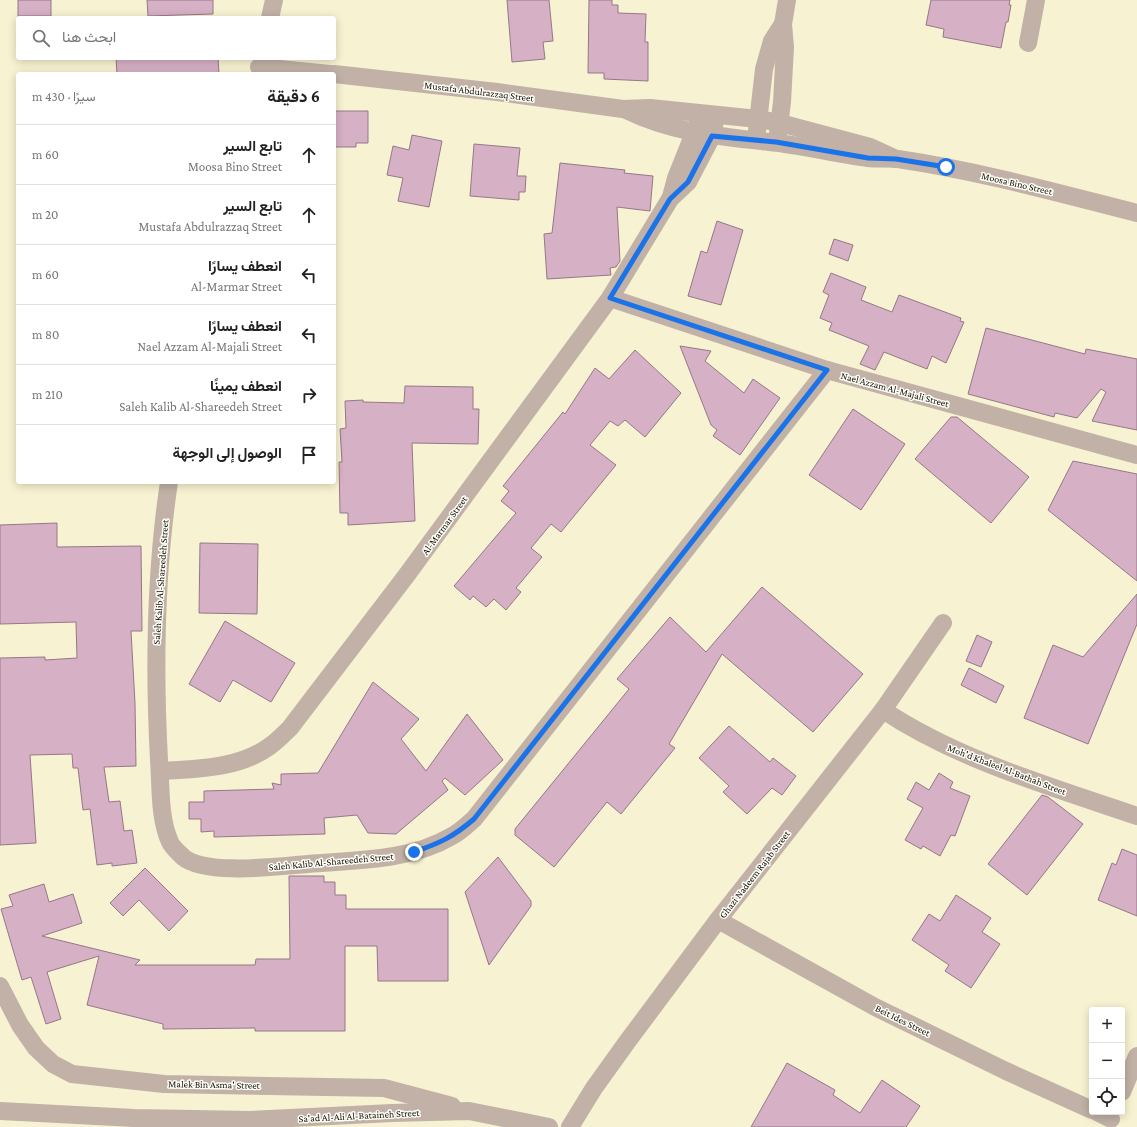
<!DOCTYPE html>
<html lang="ar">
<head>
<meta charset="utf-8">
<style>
	:root { --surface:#fff; --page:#f2f2f2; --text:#222; --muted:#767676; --line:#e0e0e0 }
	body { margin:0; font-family:"Crimson Pro",Vazirmatn,serif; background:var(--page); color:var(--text); direction:rtl }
	.controls { position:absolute; right:12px; bottom:12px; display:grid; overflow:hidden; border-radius:4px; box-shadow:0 2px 10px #0003 }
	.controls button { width:36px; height:36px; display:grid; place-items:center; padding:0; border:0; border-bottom:1px solid var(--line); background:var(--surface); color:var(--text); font:20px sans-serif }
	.stop { position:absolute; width:12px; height:12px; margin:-9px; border:3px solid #1a73e8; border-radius:50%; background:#fff }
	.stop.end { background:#1a73e8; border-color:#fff; box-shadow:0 1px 4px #0008 }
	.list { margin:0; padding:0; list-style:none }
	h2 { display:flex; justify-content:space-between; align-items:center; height:52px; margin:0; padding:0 16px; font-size:17px }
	h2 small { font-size:13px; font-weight:400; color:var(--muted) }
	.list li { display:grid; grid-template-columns:26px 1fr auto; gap:12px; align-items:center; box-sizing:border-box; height:60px; padding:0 16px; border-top:1px solid var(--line) }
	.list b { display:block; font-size:15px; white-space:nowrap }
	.list p { margin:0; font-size:13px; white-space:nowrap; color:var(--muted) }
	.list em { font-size:13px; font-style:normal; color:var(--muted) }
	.icon { flex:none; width:22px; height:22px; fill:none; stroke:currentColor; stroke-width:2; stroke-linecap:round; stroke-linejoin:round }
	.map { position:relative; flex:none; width:1137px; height:1127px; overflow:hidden; direction:ltr }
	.search { position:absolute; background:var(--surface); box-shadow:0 2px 10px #0003; left:16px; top:16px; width:320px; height:44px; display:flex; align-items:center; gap:10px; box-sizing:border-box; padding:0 14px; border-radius:4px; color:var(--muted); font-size:15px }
	.panel { position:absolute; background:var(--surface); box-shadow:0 2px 10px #0003; left:16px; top:72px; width:320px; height:412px; border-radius:4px; direction:rtl }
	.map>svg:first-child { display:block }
	.building { fill:#d6b0c5; stroke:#957888 }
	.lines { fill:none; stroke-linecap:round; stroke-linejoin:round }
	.minor { stroke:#c1b1a7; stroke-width:18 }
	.route { stroke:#1a73e8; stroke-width:5 }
	.labels { text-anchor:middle; stroke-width:3; stroke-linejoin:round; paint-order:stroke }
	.street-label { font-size:10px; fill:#110f05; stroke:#fffef7 }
</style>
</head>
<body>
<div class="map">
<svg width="1137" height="1127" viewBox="0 0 1137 1127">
	<rect width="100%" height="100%" fill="#f7f2d1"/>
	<g class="building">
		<rect x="18" y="0" width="33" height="16"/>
		<path d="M147,0h66v14l-65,2z"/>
		<path d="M507,0h42l4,41 -10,1 2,17 -33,3z"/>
		<path d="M589,0h23v5h6v8l28,1 -1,28h3v39l-44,-2v-6h-16z"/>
		<path d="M931,0h79l-1,5h2l-3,17h-2l-5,26 -58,-11 1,-8 -18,-4z"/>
		<path d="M116,58h102l1,16h-102z"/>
		<path d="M334,111h34v32h-12v4h-22z"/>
		<path d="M412,135l30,6 -13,66 -31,-6 5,-23 -16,-3 6,-29 16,4z"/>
		<path d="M474,144l46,4 -3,28h9l-1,16h-6v8l-49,-4z"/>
		<path d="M560,163l65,7 -1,3 29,3 -3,35 -33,-4 3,54 -4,6 -6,1 1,7 -64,4 -3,-45 8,-1z"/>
		<path d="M717,221l26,9 -22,75 -33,-9 13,-45 6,2z"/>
		<path d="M834,239l19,6 -5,16 -19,-7z"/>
		<path d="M831,273l35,14 -5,13 31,12 7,-17 62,23 -1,3 4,1 -18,41 -14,-7 -5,13 -43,-17 -9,18 -15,-6 9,-18 -40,-16 3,-7 -12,-5 9,-23 -6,-3z"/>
		<path d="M986,328l99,26 1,-5 51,10v71l-45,-9 14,-29 -5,-3 -24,29 -22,-5 -1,4 -86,-23z"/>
		<path d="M680,346l31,5 -6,10 39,32 9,-14 27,19 -40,57 -27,-19 4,-6 -6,-5z"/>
		<path d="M635,350l46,43 -36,44 -20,-17 -7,6 -8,-5 -20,24 26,20 -55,67 -10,-8 -20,24 11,9 -26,31 5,4 -15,18 -12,-11 -8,8 -13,-11 -3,4 -16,-14 62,-73 -15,-12 8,-10 -6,-5 60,-74 2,2 30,-46 14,11z"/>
		<path d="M405,386l68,1v22h6l-1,35 -66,-1 3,78 -67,4v-12h-8l-1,-51h3l-2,-33 6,-1 -1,-27 18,-1v2l41,1z"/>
		<path d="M853,409l52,35 -44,66 -52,-35z"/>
		<path d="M951,417h6l72,60 -38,46 -76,-64z"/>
		<path d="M1073,461l64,13v107l-89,-71z"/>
		<path d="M57,523v24l84,-1 1,85h-11l4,72 1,63 -32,1 5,35 11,-1 4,30 8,-1 5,33 -25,3v-3l-15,2 -7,-56 -7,1 -5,-42h-5l-1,-14 -42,1 6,88 -36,2v-187l45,-1v3l32,-2 -1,-36 -76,2v-99z"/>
		<path d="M200,543l58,1 -1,70 -58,-1z"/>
		<path d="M762,587l101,87 -50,58 -91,-78 -53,90 6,4 -54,66 -14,-12 -53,65 -39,-32v-6l114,-140 -12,-10 53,-62 36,35z"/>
		<path d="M1137,594v30l-49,120 -64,-26 29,-73 30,12z"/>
		<path d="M225,621l70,42 -24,39 -38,-22 -13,22 -31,-18z"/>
		<path d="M977,635l15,7 -11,25 -15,-6z"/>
		<path d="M969,668l35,18 -8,17 -35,-18z"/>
		<path d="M373,682l46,37 -18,20 25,32 41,-57 36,46 -38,35 -20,-17 -3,3 6,9 -52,44 -28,-1 -11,-18 -33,3 1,16 -111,3v-6l-13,1v-13h-12v-17h15v-11l70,-2 -2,-6 9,2v-11l37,-1z"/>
		<path d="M729,726l41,36 3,-4 23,18 -14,19 -10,-7 -25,26 -24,-22 6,-6 -30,-28z"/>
		<path d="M939,773l14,9 -3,6 20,8 -15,40 -4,-1 -11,21 -17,-10 -2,3 -16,-9 18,-32 -16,-9 9,-17 13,8z"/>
		<path d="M1042,795l6,2 35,27 -56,71 -39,-31z"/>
		<path d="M1122,849l15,6v61l-39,-16 14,-37 4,2z"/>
		<path d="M498,857l33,44v5l-42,59 -24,-73z"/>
		<path d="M145,868l43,43 -19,20 -30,-31 -16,16 -13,-13z"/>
		<path d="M289,876h35v6h11v13h11v14h102v72h-70l-1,-35h-32v85h-90v-3l-92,1v-5l-76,-19 12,-49 -52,16 14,47 -15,5 -15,-47 -9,3 -21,-71 12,-3 -4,-11 35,-11 5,18 24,-8 9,29 -40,13 98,24 -5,5h120l1,-6h34z"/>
		<path d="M956,895l35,23 -9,14 18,12 -29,44 -26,-17 4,-6 -37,-25 17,-26 11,7z"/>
		<path d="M787,1063l48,27 -2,5 27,18 22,-33 38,26 -14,21h-155z"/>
	</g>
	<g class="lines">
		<g class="minor">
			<path d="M270,18l4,-18"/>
			<path d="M1028,43l8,-43"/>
			<path d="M259,67l71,7"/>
			<path d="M334,74l163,18 126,17 27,-1 108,11 22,4 90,24 26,12"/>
			<path d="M626,110c47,23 92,26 143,32 33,3 66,12 99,16 10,1 20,0 30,1 81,12 160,34 239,54"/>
			<path d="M757,131l7,-62 8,-28 11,-17"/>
			<path d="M778,134l4,-32 3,-55 -2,-23 4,-24"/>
			<path d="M671,197l5,-19 22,-55"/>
			<path d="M610,298l217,72 310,85"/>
			<path d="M169,482c-14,93 -15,185 -10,278 2,26 0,58 11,82 2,5 9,11 13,15 22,19 97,9 125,7 49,-4 102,-3 144,-28 8,-4 15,-11 22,-17l353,-449"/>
			<path d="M883,710c75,50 169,77 254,106"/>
			<path d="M160,771c36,-2 79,-2 110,-25 7,-5 14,-12 20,-18l116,-152 204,-278 60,-99 18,-17 24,-46 4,-21"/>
			<path d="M718,920l157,87 131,64 86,39"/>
			<path d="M0,986l20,39 16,23 17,16 19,10 92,10 220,4 68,18"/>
			<path d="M1122,1092l15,-36"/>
			<path d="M0,1111l134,7 116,2 142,-7 77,-2 80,16"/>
			<path d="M1097,1112l14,7"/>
			<path d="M570,1127l24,-39 33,-46 91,-122 165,-210 60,-87"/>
		</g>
	</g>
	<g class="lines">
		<path class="route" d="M414,852c26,-9 39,-15 60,-33l353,-449 -217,-72 60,-99 18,-17 24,-46 64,6 92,16 28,1 50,8"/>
	</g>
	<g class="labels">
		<g class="street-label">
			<text transform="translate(479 91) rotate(7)" y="4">Mustafa Abdulrazzaq Street</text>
			<text transform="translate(1017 183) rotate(13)" y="4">Moosa Bino Street</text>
			<text transform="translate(895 389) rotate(15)" y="4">Nael Azzam Al-Majali Street</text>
			<text transform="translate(444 525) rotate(-54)" y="4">Al-Marmar Street</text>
			<text transform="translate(160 582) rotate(-86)" y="4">Saleh Kalib Al-Shareedeh Street</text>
			<text transform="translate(1007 769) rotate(21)" y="4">Moh'd Khaleel Al-Bathah Street</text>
			<text transform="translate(331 861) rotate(-5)" y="4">Saleh Kalib Al-Shareedeh Street</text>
			<text transform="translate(754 874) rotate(-52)" y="4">Ghazi Nadeem Rajab Street</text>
			<text transform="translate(903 1020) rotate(26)" y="4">Beit Ides Street</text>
			<text transform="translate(214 1084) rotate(1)" y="4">Malek Bin Asma' Street</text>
			<text transform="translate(359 1115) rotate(-3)" y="4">Sa'ad Al-Ali Al-Bataineh Street</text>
		</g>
	</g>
</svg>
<div class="controls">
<button>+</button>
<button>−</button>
<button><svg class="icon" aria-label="locate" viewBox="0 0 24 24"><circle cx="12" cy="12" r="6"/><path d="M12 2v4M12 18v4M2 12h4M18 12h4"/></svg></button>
</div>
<div class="stop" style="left:946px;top:167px"></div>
<div class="stop end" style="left:414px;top:852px"></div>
<div class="search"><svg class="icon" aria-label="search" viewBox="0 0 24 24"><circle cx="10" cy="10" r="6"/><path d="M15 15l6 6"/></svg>ابحث هنا</div>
<section class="panel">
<h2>6 دقيقة<small>سيرًا · 430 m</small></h2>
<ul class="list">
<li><svg class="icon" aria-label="ahead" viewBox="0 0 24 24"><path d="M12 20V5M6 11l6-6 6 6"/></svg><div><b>تابع السير</b><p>Moosa Bino Street</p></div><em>60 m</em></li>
<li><svg class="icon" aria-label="ahead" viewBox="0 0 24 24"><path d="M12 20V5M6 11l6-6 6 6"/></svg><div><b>تابع السير</b><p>Mustafa Abdulrazzaq Street</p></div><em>20 m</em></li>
<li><svg class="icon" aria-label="left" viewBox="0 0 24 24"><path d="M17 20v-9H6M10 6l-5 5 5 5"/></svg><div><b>انعطف يسارًا</b><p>Al-Marmar Street</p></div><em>60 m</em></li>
<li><svg class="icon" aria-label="left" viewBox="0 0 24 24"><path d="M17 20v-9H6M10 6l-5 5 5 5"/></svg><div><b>انعطف يسارًا</b><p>Nael Azzam Al-Majali Street</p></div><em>80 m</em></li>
<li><svg class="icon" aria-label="right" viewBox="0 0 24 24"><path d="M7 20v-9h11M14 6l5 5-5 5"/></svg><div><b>انعطف يمينًا</b><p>Saleh Kalib Al-Shareedeh Street</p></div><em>210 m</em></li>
<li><svg class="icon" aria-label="arrive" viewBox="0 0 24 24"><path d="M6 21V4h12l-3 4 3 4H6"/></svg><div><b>الوصول إلى الوجهة</b></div></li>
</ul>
</section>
</div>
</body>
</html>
